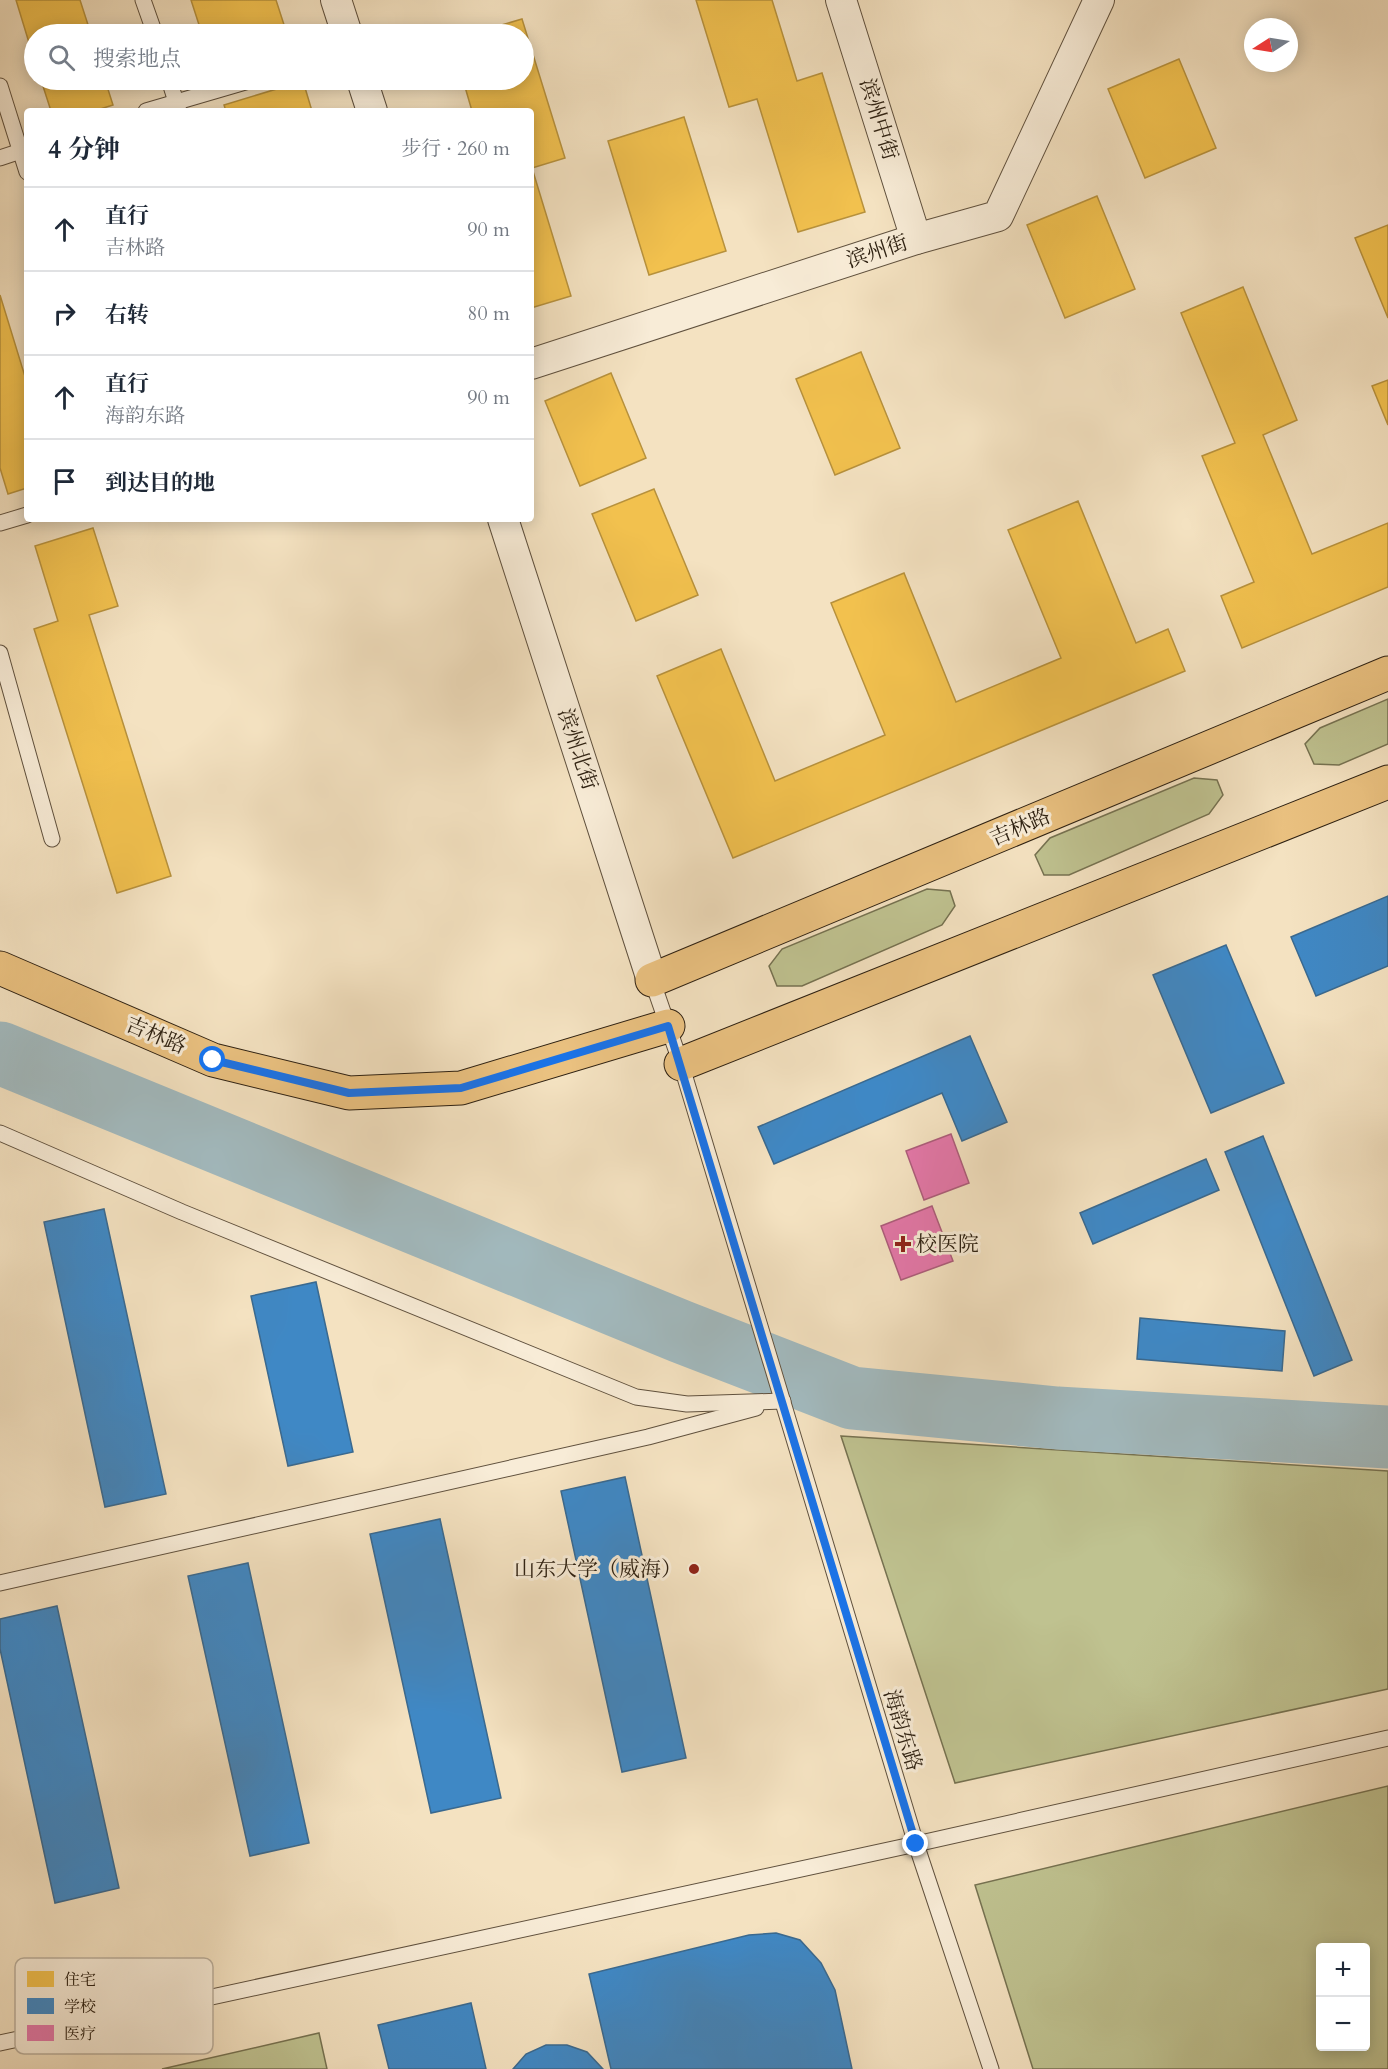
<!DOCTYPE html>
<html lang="zh">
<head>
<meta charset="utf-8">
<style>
	:root { --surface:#fff; --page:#f2f2f3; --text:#1f2937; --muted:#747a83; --line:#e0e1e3 }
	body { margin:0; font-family:Cardo,"Noto Serif SC",serif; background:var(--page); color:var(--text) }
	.controls { position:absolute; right:18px; bottom:18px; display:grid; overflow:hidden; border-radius:6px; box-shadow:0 3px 15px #0003 }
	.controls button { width:54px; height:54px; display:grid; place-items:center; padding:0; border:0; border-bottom:2px solid var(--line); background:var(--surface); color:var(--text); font:30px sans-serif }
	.compass { position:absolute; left:1244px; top:18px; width:54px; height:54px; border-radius:50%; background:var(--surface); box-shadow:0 3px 15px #0003; rotate:258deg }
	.stop { position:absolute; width:18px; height:18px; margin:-14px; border:4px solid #1a73e8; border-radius:50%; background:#fff }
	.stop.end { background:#1a73e8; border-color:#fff; box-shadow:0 2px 6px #0008 }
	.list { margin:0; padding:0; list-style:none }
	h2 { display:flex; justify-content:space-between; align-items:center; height:78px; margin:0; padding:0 24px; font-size:26px }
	h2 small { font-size:20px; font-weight:400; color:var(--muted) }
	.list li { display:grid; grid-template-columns:39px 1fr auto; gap:18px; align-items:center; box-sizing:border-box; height:84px; padding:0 24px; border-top:2px solid var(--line) }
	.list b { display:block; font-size:22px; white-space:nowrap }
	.list p { margin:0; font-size:20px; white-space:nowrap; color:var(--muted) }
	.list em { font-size:20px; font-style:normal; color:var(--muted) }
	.icon { flex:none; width:33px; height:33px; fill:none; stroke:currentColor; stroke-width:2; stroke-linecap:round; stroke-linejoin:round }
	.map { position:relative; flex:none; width:1388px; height:2069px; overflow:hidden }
	.search { position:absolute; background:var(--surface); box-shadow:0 3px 15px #0003; left:24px; top:24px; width:510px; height:66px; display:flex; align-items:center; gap:15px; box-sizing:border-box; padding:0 21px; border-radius:33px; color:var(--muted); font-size:22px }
	.panel { position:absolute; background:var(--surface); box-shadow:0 3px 15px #0003; left:24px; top:108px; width:510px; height:414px; border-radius:6px }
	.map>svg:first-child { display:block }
	.green { fill:#bfc290; stroke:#767251; stroke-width:1.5; fill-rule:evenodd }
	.homes { fill:#f2c14e; stroke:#b7913c; stroke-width:1.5 }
	.schools { fill:#3f88c5; stroke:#3a698f; stroke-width:1.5 }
	.health { fill:#e377a8; stroke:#ad5d7b; stroke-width:1.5 }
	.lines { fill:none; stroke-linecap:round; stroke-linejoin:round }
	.river { stroke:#a2babf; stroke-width:63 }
	.lane-casing { stroke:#60513e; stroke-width:17 }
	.street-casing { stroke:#60513e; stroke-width:32 }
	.primary-casing { stroke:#2e2112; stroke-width:35 }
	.lane { stroke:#f8ecd7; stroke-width:15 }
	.street { stroke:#f8ecd7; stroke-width:30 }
	.primary { stroke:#eac180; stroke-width:33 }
	.route { stroke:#1a73e8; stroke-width:8 }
	.poi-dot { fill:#8f2418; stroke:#f8ecd7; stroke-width:2 }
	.labels { text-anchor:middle; stroke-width:6; stroke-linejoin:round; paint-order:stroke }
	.street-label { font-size:21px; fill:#2e2112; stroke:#f8ecd7 }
	.poi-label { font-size:21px; fill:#2e2112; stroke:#f8ecd7; text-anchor:start }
	.key { fill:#f8ecd7; stroke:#bbaf9c; stroke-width:1.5 }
	.key-label { font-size:16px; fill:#2e2112 }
</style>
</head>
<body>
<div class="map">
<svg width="1388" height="2069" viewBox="0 0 1388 2069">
	<rect width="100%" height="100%" fill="#f4e2c1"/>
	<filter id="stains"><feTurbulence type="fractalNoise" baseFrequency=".00333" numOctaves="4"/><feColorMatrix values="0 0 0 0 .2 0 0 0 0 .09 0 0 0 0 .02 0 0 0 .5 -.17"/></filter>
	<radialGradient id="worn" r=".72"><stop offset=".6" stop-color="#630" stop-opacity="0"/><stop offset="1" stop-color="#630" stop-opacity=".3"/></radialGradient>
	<g class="green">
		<path d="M1388,699v45l-49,21 -25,-1 -9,-20 15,-16z"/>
		<path d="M1194,778l23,2 6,15 -14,19 -140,61h-25l-9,-20 15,-17z"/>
		<path d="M927,889l23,2 5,15 -13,19 -140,61h-25l-8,-20 13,-17z"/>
		<path d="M841,1436l547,35v218l-433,94z"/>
		<path d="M1388,1786v283h-355l-58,-184zM1320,1948h46v98h-46z"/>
		<path d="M319,2033l8,36h-165z"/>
	</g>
	<g class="homes">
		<path d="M16,0h64l11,34h-57v25z"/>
		<path d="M191,0h85l11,34h-85z"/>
		<path d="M696,0h76l25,81 25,-8 43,139 -67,20 -41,-133 -28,8z"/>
		<path d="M522,19l43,139 -33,10 39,128 -40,12v-197h-59l-9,-31h61v-46h-53z"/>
		<path d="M1179,59l37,89 -71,30 -37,-89z"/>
		<path d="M41,80h64l8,25 -19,6h-43z"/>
		<path d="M303,81l9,30h-86l-2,-6z"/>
		<path d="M684,117l42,134 -77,24 -41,-134z"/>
		<path d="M1097,196l38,93 -70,29 -38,-93z"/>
		<path d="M1388,225v93l-33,-80z"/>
		<path d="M1243,287l54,133 -34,15 49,119 76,-31v64l-146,61 -21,-52 33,-14 -52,-126 33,-13 -54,-130z"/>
		<path d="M0,295l27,88v105l-19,6 -8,-26z"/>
		<path d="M861,352l39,96 -65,27 -39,-96z"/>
		<path d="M611,373l35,85 -66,28 -35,-85z"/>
		<path d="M1388,380v45l-16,-39z"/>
		<path d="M654,489l44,106 -62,26 -44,-107z"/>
		<path d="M1078,501l58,142 32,-14 17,42 -452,187 -76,-182 64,-27 54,132 110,-46 -54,-132 73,-30 52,129 105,-44 -53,-128z"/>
		<path d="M93,528l25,78 -29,9 82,261 -54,17 -83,-264 24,-8 -23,-75z"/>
	</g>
	<g class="schools">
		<path d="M1388,896v70l-72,30 -25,-59z"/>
		<path d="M1226,945l58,138 -73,30 -58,-138z"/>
		<path d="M970,1036l37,86 -45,19 -20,-48 -168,71 -16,-37z"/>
		<path d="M1263,1136l89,224 -38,16 -89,-224z"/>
		<path d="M1206,1159l13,31 -126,54 -13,-31z"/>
		<path d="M104,1209l62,285 -61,13 -61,-285z"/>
		<path d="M316,1282l37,170 -65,14 -37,-170z"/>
		<path d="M1140,1318l145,13 -3,40 -145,-12z"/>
		<path d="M625,1477l61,281 -64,14 -61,-281z"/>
		<path d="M440,1519l61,279 -70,15 -61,-279z"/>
		<path d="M248,1563l61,280 -59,13 -62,-280z"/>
		<path d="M57,1606l62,282 -64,15 -55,-254v-30z"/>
		<path d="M776,1933l24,7 21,23 14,27 17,79h-241l-22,-95 160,-39z"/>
		<path d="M471,2003l15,66h-97l-11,-44z"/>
		<path d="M546,2045h21l20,7 16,17h-90l13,-15z"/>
	</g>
	<g class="health">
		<path d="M951,1134l18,49 -45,17 -18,-49z"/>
		<path d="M932,1206l21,55 -52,19 -20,-54z"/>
	</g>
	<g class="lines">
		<path class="river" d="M0,1053l682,279 170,66 205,20 331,19"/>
		<g class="lane-casing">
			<g id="lane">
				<path d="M143,0l12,34"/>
				<path d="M169,80l10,31"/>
				<path d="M0,86l27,86"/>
				<path d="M146,111l106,-31"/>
				<path d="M0,158l27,-9"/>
				<path d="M0,523l27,-8"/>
				<path d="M0,653l52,186"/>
				<path d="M652,980l29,84 235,780 75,225"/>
				<path d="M0,1133l182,79 454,185 51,7 96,-3"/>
				<path d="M0,1583l648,-146 108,-29"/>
				<path d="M0,2043l916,-199 472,-106"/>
			</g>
		</g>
		<g class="street-casing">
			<g id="street">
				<path d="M336,0l11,34"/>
				<path d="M841,0l75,239"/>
				<path d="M362,80l10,31"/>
				<path d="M531,364l385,-125 82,-23 101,-216"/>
				<path d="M503,519l149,461"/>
			</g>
		</g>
		<g class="primary-casing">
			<g id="primary">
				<path d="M0,968l213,92 136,33 112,-5 207,-62"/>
				<path d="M652,980l736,-307"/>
				<path d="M681,1064l707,-282"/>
			</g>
		</g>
		<use href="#lane" class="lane"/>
		<use href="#street" class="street"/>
		<use href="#primary" class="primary"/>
	</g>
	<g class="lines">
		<path class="route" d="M213,1060l136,33 112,-5 207,-62 248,818"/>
	</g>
	<g class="poi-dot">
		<path d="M900 1235h6v6h6v6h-6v6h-6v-6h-6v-6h6z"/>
		<circle cx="694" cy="1569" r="6"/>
	</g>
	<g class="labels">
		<g class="street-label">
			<text transform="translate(879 119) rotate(73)" y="7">滨州中街</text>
			<text transform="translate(877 251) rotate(-18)" y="7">滨州街</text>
			<text transform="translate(578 749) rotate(72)" y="7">滨州北街</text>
			<text transform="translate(1020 827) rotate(-23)" y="7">吉林路</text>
			<text transform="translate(156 1035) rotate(23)" y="7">吉林路</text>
			<text transform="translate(903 1730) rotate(73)" y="7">海韵东路</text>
		</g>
		<g class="poi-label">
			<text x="916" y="1251">校医院</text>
			<text x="682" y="1576" text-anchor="end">山东大学（威海）</text>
		</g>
	</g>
	<rect x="15" y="1958" width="198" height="96" rx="9" class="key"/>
	<rect x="27" y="1971" width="27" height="16" fill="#f2c14e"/>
	<rect x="27" y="1998" width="27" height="16" fill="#3f88c5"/>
	<rect x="27" y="2025" width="27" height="16" fill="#e377a8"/>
	<g class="key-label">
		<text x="64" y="1985">住宅</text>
		<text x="64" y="2012">学校</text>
		<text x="64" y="2039">医疗</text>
	</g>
	<rect width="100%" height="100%" filter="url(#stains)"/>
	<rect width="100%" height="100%" fill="url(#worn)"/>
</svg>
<div class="controls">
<button>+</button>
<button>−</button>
</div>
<svg class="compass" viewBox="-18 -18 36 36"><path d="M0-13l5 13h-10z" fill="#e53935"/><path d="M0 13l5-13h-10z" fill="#747a83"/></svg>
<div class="stop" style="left:213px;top:1060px"></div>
<div class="stop end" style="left:916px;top:1844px"></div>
<div class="search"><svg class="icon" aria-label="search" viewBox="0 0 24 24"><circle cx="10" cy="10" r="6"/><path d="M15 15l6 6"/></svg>搜索地点</div>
<section class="panel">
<h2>4 分钟<small>步行 · 260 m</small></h2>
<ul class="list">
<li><svg class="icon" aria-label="ahead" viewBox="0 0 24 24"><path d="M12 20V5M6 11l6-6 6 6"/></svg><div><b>直行</b><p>吉林路</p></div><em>90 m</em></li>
<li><svg class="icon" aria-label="right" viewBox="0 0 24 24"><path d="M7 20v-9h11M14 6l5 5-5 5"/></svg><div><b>右转</b></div><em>80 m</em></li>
<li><svg class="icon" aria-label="ahead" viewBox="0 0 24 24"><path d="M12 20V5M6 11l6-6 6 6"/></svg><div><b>直行</b><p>海韵东路</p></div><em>90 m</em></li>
<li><svg class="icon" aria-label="arrive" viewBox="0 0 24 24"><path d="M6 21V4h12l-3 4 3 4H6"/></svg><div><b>到达目的地</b></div></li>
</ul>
</section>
</div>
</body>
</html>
